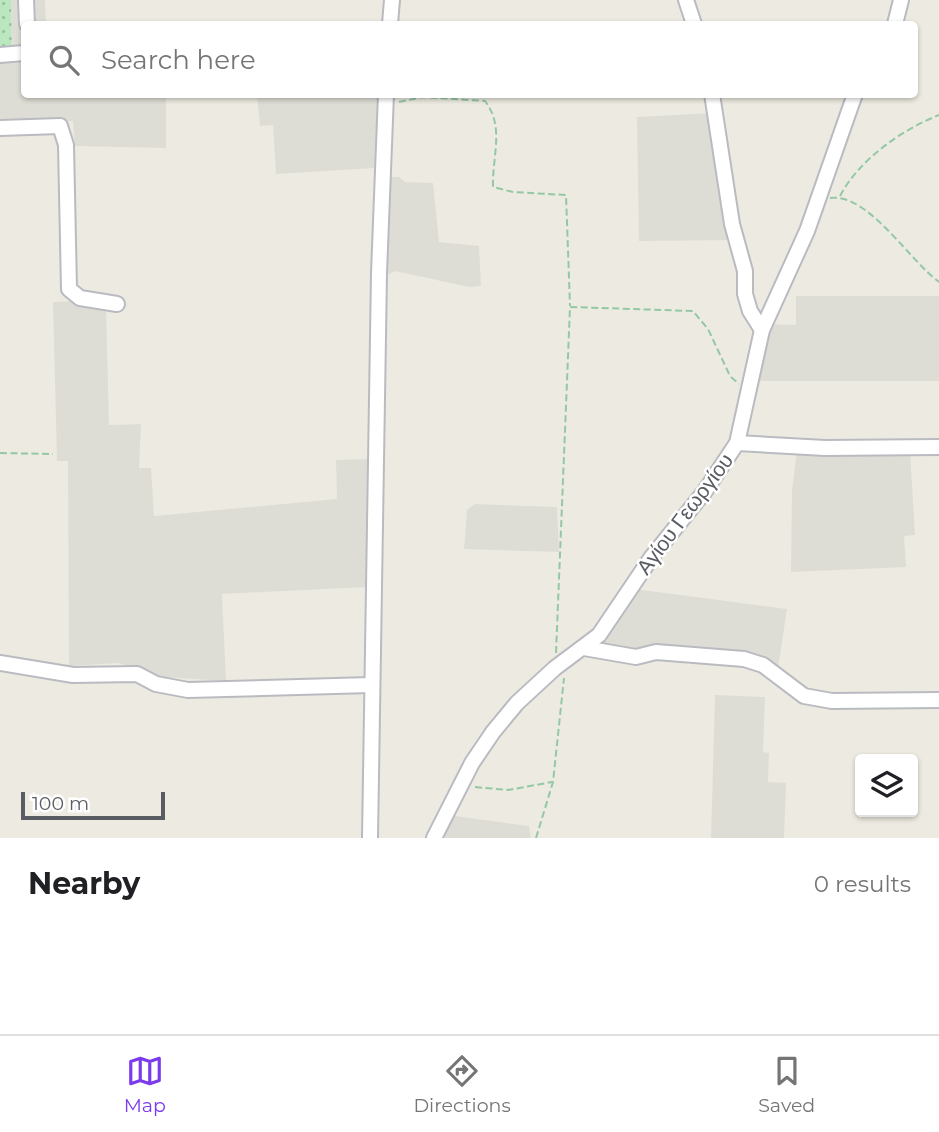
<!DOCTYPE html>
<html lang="en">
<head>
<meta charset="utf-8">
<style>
	:root { --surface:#fff; --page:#f6f6f6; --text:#202124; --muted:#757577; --line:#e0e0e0; --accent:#7c3aed }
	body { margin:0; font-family:Montserrat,sans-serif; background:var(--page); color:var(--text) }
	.controls { position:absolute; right:21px; bottom:21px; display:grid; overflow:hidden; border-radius:7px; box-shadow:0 2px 5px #0004 }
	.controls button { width:63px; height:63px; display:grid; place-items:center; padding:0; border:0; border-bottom:2px solid var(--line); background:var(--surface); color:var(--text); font:35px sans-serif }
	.scale { position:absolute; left:21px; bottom:18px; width:144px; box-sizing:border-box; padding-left:7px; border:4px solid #595d63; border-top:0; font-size:19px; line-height:24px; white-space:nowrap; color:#595d63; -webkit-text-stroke:5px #fff; paint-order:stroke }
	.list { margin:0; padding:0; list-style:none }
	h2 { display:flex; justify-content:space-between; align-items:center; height:91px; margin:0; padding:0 28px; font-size:30px }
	h2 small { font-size:23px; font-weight:400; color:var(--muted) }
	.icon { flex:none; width:38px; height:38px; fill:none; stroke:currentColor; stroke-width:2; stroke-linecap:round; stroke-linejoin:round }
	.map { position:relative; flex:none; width:939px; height:838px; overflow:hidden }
	.search { position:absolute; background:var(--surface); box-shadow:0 2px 5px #0004; left:21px; right:21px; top:21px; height:77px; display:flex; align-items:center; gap:18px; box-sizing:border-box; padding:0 24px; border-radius:7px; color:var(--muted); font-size:26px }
	.sheet { height:196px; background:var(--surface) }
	nav { display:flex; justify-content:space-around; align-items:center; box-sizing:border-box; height:98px; border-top:2px solid var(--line); background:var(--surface); font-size:19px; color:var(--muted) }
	nav a { display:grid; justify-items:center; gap:4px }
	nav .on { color:var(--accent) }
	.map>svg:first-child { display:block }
	.industrial { fill:#deddd5 }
	.grass { fill:url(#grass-dots) }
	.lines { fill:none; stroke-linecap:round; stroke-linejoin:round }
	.minor-casing { stroke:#b9bbc1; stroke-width:18 }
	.path { stroke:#94c8a5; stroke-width:2; stroke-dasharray:7 3.5; stroke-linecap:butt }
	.minor { stroke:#fff; stroke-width:14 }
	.labels { text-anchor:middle; stroke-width:5; stroke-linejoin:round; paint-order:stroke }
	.street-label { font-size:21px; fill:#595d63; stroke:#fff }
</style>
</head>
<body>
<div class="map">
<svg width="939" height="838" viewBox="0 0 939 838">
	<defs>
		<pattern id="grass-dots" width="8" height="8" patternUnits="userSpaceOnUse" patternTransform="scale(1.75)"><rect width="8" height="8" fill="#bbe7be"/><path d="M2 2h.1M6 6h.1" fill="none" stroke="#9bbe9e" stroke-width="1.8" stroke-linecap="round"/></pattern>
	</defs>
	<rect width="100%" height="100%" fill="#edebe1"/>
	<g class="industrial">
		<path d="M11,0h34l1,24h-22v70l142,1v53l-91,-2 -2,-25 -73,3v-65l13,-2z"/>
		<path d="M257,95h121l-2,73 -100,6 -3,-49 -13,1z"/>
		<path d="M713,113l21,127 -95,1 -2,-124z"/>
		<path d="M386,177h13l6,5 28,1 6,59 40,4 2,40 -12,1 -74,-16 -12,6z"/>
		<path d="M796,296h143v85h-186l15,-57 28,1z"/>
		<path d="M78,301l28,6 3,118 32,-1 -2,44h12l3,48 183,-17 -1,-39 35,-1 -4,128 -145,7 4,87 -63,-4 -45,-14 -49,3 -1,-205h-11l-4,-159z"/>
		<path d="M797,450l113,1 5,84 -11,1 2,31 -115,5 1,-81z"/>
		<path d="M475,504l82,3 2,45 -95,-3 3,-39z"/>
		<path d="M635,589l152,20 -9,59 -25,-14 -90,-9 -29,6 -38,-5z"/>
		<path d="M715,695l50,2 -2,55 6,1 -1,29 18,1 -2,55h-73z"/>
		<path d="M448,815l81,11 2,12h-94z"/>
	</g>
	<path class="grass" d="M0,0h11l1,49 -12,1z"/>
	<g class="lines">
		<g class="minor-casing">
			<g id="minor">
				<path d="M26,0l1,24"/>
				<path d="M686,0l8,24"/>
				<path d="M390,24l2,-24"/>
				<path d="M895,24l6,-24"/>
				<path d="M0,55l24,-2"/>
				<path d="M712,94l20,130 13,47v23l5,17 12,19"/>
				<path d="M0,128l60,-2 6,19 3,144 11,9 37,6"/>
				<path d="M737,443l88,5 114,-1"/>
				<path d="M584,648l52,9 20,-5 88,7 19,6 41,31 28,5 107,-1"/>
				<path d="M0,663l73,12 64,-1 19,10 32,6 183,-5"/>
				<path d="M370,838l9,-565 7,-179"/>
				<path d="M434,838l38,-75 21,-31 24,-29 38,-35 44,-33 52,-77 54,-67 32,-48 25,-113 45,-99 48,-137"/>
			</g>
		</g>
		<g class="path">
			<path d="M399,102l24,-5 62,4c20,26 7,55 8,86l20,5 53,3 4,111"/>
			<path d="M840,196c19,-36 61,-66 99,-81"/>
			<path d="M830,198c37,-6 80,63 109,84"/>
			<path d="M0,453l53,1"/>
			<path d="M556,653l14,-346 123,4 15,18 22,47 9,8"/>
			<path d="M475,787l33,3 44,-8"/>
			<path d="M536,838l17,-56 11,-104"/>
		</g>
		<use href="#minor" class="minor"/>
	</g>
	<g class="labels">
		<g class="street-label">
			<text transform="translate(685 514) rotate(-53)" y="7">Αγίου Γεωργίου</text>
		</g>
	</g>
</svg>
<div class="controls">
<button><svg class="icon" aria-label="layers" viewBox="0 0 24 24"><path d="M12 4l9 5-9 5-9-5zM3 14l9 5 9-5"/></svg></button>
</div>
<div class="scale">100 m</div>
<div class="search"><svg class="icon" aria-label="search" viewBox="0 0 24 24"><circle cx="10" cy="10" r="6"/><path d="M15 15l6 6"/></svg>Search here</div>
</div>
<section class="sheet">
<h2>Nearby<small>0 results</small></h2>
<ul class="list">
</ul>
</section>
<nav>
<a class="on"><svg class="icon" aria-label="map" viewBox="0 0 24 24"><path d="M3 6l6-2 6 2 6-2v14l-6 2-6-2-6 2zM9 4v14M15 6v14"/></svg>Map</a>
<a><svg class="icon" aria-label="directions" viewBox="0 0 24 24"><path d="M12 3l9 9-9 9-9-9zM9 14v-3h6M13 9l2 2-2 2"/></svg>Directions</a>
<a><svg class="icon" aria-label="saved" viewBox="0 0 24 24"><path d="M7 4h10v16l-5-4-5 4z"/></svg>Saved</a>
</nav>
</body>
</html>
